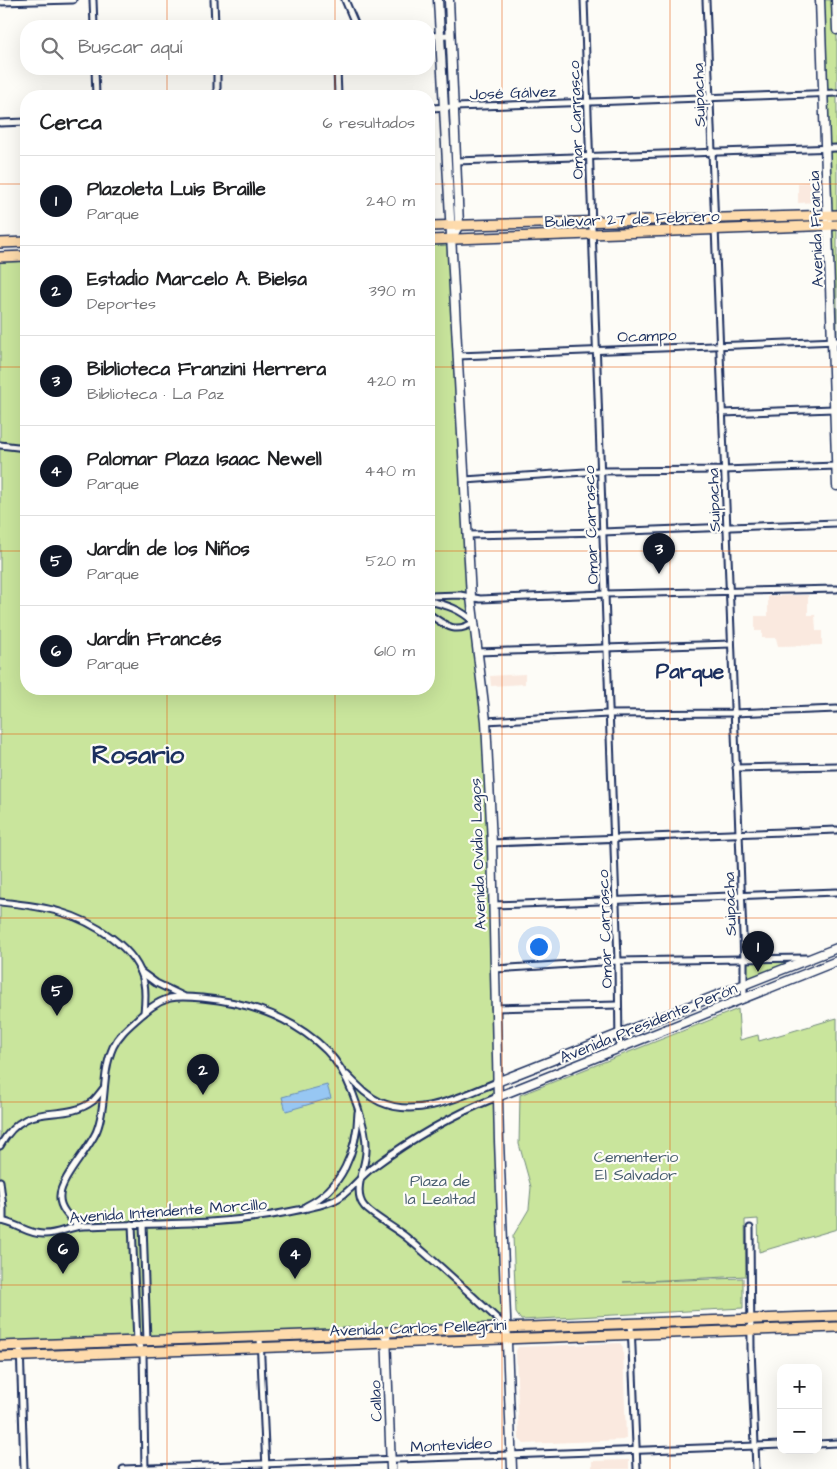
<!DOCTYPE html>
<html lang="es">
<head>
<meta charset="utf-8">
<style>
	:root { --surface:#fff; --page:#f6f6f6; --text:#202124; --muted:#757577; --line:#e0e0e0; --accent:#111827 }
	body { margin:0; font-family:"Architects Daughter",sans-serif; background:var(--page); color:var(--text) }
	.controls { position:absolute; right:15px; bottom:15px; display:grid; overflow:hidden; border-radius:10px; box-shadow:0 5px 20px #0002 }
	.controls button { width:45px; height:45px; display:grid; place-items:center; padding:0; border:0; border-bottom:1px solid var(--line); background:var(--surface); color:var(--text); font:25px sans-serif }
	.you { position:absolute; left:538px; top:946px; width:18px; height:18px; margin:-12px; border:4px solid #fff; border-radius:50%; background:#1a73e8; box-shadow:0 0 0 8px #1a73e833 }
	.badge { display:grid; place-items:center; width:32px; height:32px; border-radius:50%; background:var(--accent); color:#fff; font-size:16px; font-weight:700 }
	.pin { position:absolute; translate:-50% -41px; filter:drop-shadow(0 1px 2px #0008) }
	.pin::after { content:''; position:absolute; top:26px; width:18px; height:15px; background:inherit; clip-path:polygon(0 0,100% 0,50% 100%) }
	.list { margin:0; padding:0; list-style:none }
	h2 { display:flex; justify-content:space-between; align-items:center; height:65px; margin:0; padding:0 20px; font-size:21px }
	h2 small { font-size:16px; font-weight:400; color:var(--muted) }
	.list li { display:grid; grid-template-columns:32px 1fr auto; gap:15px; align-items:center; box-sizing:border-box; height:90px; padding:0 20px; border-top:1px solid var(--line) }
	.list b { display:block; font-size:19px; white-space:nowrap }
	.list p { margin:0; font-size:16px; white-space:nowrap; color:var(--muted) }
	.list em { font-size:16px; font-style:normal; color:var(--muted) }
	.icon { flex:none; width:28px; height:28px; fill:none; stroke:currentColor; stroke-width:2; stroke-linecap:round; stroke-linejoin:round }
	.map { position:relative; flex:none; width:837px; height:1469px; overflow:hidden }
	.search { position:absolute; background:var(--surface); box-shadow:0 5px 20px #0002; left:20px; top:20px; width:415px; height:55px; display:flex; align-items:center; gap:12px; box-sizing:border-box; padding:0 18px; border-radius:20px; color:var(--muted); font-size:19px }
	.panel { position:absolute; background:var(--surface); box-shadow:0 5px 20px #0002; left:20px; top:90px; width:415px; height:605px; border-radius:20px }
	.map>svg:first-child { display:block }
	.built { fill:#fae9df }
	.green { fill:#c9e59c; stroke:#728a7d }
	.water { fill:#97c7f3; stroke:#658ab7 }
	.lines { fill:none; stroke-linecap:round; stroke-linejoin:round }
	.minor-casing { stroke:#1b2f5e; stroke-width:9 }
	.secondary-casing { stroke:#1b2f5e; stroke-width:11 }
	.primary-casing { stroke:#1b2f5e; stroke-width:12 }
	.minor { stroke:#fdfcf7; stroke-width:5 }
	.secondary { stroke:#fdfcf7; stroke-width:8 }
	.primary { stroke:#fedbac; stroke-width:9 }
	.grid { fill:none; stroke:#e8590c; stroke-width:1; stroke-opacity:0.55 }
	.labels { text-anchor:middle; stroke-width:4.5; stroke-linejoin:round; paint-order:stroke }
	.street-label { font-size:16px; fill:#1b2f5e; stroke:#fdfcf7 }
	.park-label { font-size:16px; fill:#465c6e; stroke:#fdfcf7 }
	.district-label { font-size:21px; font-weight:bold; fill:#1b2f5e; stroke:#fdfcf7 }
	.town-label { font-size:26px; font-weight:bold; fill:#1b2f5e; stroke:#fdfcf7 }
</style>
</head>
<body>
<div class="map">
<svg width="837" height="1469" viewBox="0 0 837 1469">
	<rect width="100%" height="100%" fill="#fdfcf7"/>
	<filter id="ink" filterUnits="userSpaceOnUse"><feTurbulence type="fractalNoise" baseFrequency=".02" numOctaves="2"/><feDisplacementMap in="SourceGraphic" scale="10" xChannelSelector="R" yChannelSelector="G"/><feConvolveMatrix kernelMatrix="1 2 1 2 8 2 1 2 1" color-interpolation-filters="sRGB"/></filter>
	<g filter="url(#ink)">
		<g class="built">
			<path d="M817,182l1,20 -20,1v-20z"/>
			<path d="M808,595v20h7l1,16h6v14l-44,1 -2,-8h-14v-7h-7v-15h13v-20z"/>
			<path d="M525,674v10l-34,2 -1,-10z"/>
			<path d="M620,1343l3,4 3,91 -3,2 -99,4 -5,-5 -3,-88 2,-4z"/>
			<path d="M629,1460v9h-37v-8z"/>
		</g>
		<g class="green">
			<path d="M820,0h16l1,30v456z"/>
			<path d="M451,239l20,358 15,124 22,607 329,-12v11l-837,30v-1100l26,-1v433h403v-449z"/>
			<path d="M788,960l1,3 -43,16v-15l3,-2z"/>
			<path d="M738,1009l2,31 18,-5 1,6 78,-23v211l-78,23 -1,-33 -13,1 1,56 -123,6 120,-4v30l-222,12 -5,-7 -3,-77 16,-27 2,-22 -12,-43 1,-49z"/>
		</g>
		<path class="water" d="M327,1085l4,13 -45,13 -4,-14z"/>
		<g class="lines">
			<g class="minor-casing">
				<g id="minor">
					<path d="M93,0l1,26"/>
					<path d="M214,0l1,26"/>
					<path d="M345,0l11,26"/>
					<path d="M584,0l34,961 1,87"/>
					<path d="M706,0l38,960v38"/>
					<path d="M0,2l73,-2"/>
					<path d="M429,36l21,-1"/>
					<path d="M95,69l1,27"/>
					<path d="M217,69v27"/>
					<path d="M337,69l1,27"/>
					<path d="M429,108l408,-15"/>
					<path d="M0,123l26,-1"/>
					<path d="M456,161l381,-13"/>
					<path d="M458,356l379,-15"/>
					<path d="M722,413l112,-4"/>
					<path d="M0,445l26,3"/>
					<path d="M465,480l135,-9 124,-1 113,-4"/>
					<path d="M468,535l134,-3 235,-9"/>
					<path d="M429,596l31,-1 20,4 125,-5 232,-5"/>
					<path d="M429,601c18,4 31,8 45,21 -19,13 -29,3 -45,-8"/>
					<path d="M477,652l254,-8"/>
					<path d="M486,721l122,-7 126,-1 103,-4"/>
					<path d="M736,768l101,-2"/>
					<path d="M492,843l345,-13"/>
					<path d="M0,902c20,2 41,4 60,10 32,9 78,36 84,71 2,10 1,20 0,30"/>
					<path d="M493,905l344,-13"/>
					<path d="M495,969l123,-8 188,-3"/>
					<path d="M141,972l15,11 27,13"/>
					<path d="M495,1008l123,-3"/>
					<path d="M347,1075c10,10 20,21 33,27 38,17 82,-6 117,-20"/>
					<path d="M0,1146c27,-49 61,-21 93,-45 3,-3 7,-8 10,-12"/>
					<path d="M0,1181l3,26v14"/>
					<path d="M306,1206c36,-17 51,-55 52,-94"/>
					<path d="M0,1221c15,1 27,13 43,13 14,1 27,-8 41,-8 67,-3 137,0 204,-14 15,-3 33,-6 47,-12 15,-7 24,-23 37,-32 39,-29 80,-53 125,-71"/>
					<path d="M132,1224l5,118 6,11 2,116"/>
					<path d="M143,1224l4,117"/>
					<path d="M78,1226c-8,-8 -19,-18 -18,-30 0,-17 31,-49 37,-66 10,-25 4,-56 16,-83 5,-11 14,-19 23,-27 10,-9 20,-18 34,-22 10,-2 21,-1 32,0 33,3 62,10 91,27 37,22 52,43 65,83 4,14 9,28 8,43 0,16 -14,40 -2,55 7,9 31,22 42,31 35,29 68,60 101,91"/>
					<path d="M750,1228l1,120 5,121"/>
					<path d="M631,1324l6,145"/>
					<path d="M260,1337l6,132"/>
					<path d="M20,1345l4,124"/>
					<path d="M818,1444l19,-1"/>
					<path d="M123,1469l658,-24"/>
				</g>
			</g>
			<g class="secondary-casing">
				<g id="secondary">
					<path d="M438,0l33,597 15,124 6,122 7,298 13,328"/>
					<path d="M449,0l10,225 -8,14"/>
					<path d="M820,0l17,486"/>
					<path d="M836,0l1,30"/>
					<path d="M497,1082l340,-134"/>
					<path d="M497,1097l340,-136"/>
					<path d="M386,1333l5,136"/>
				</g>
			</g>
			<g class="primary-casing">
				<g id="primary">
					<path d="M429,226l408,-11"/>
					<path d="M429,240l408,-15"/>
					<path d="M0,243l26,-1"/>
					<path d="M0,257l26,-1"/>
					<path d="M0,1346l837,-30"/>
					<path d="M0,1357l837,-30"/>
				</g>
			</g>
			<use href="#minor" class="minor"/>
			<use href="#secondary" class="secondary"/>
			<use href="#primary" class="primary"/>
		</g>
	</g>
	<path class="grid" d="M167,0v26M335,0v26M502,0v1469M670,0v1469M167,69v27M335,69v27M0,184h26M429,184h408M0,367h26M429,367h408M0,551h26M429,551h408M167,689v780M335,689v780M0,734h837M0,918h837M0,1102h837M0,1285h837"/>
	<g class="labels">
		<g class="street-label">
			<text transform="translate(513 92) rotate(-2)" y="6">José Gálvez</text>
			<text transform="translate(698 95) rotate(-92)" y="6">Suipacha</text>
			<text transform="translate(575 120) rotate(-92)" y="6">Omar Carrasco</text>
			<text transform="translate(632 218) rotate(-2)" y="6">Bulevar 27 de Febrero</text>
			<text transform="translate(815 229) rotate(-92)" y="6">Avenida Francia</text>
			<text transform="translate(647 335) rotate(-2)" y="6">Ocampo</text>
			<text transform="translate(713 500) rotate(-92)" y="6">Suipacha</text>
			<text transform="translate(590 525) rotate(-92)" y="6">Omar Carrasco</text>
			<text transform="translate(477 854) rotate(-92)" y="6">Avenida Ovidio Lagos</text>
			<text transform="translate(729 904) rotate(-92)" y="6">Suipacha</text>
			<text transform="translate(604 929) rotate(-92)" y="6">Omar Carrasco</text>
			<text transform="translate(648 1022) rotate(-22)" y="6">Avenida Presidente Perón</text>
			<text transform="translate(168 1210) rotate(-4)" y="6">Avenida Intendente Morcillo</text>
			<text transform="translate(418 1327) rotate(-2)" y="6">Avenida Carlos Pellegrini</text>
			<text transform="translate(375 1401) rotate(-92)" y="6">Callao</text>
			<text transform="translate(451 1444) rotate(-3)" y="6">Montevideo</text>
		</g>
		<g class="park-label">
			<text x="636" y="1162">Cementerio<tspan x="636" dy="18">El Salvador</tspan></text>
			<text x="440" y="1186">Plaza de<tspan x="440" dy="18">la Lealtad</tspan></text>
		</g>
		<g class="district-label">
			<text x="690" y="678">Parque</text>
		</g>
		<g class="town-label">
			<text x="138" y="763">Rosario</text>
		</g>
	</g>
</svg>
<div class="controls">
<button>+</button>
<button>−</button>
</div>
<div class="you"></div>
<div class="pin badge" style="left:758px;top:972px">1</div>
<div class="pin badge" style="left:203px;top:1095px">2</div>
<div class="pin badge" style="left:659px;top:574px">3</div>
<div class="pin badge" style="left:295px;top:1279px">4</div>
<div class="pin badge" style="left:57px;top:1016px">5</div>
<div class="pin badge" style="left:63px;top:1274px">6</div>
<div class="search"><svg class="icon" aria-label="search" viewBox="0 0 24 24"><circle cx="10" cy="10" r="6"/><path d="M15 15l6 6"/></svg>Buscar aquí</div>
<section class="panel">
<h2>Cerca<small>6 resultados</small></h2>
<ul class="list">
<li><span class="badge">1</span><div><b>Plazoleta Luis Braille</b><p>Parque</p></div><em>240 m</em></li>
<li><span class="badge">2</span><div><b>Estadio Marcelo A. Bielsa</b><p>Deportes</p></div><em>390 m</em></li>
<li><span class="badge">3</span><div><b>Biblioteca Franzini Herrera</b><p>Biblioteca · La Paz</p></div><em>420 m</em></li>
<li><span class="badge">4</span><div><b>Palomar Plaza Isaac Newell</b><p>Parque</p></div><em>440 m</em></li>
<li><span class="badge">5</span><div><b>Jardín de los Niños</b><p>Parque</p></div><em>520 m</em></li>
<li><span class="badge">6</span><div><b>Jardín Francés</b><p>Parque</p></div><em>610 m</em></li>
</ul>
</section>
</div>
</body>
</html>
